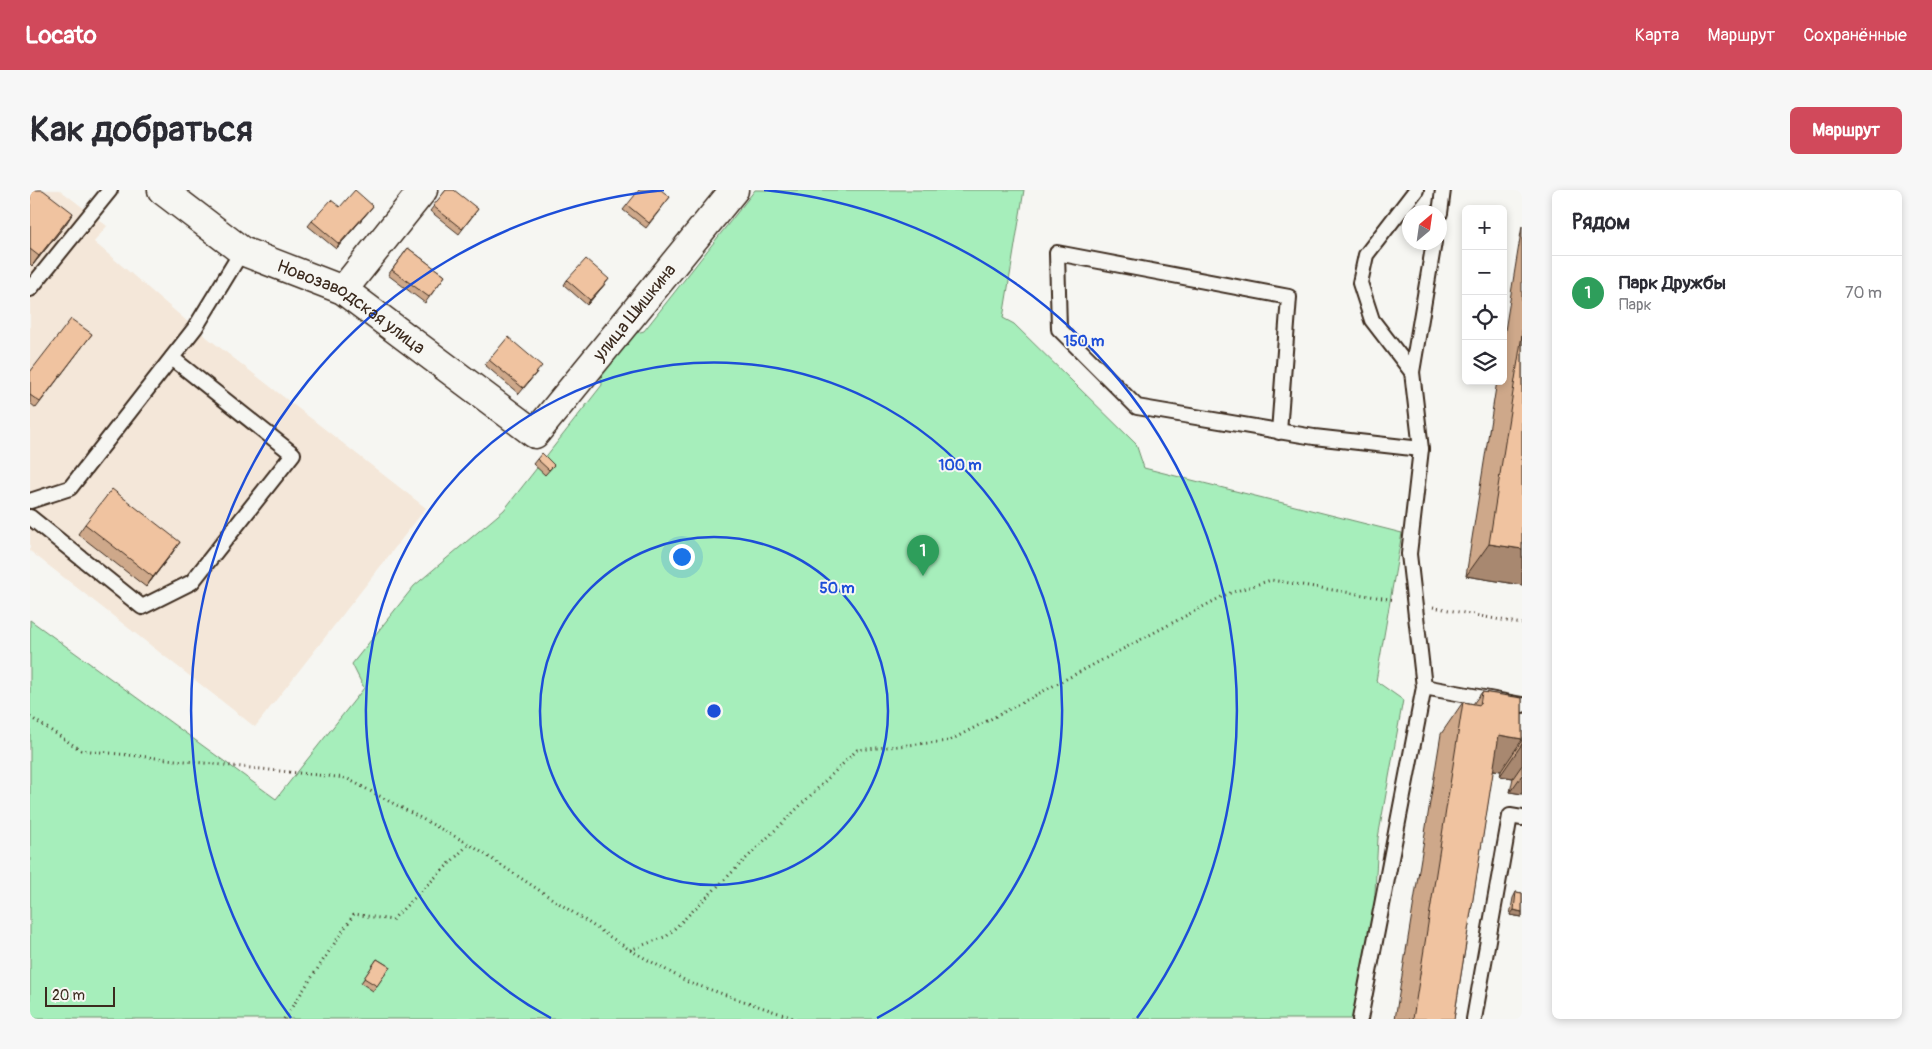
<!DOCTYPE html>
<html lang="ru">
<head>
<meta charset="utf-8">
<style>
	:root { --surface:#fff; --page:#f7f7f7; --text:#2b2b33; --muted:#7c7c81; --line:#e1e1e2; --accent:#d1495b }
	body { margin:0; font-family:Pangolin,sans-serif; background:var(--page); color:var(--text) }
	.controls { position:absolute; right:15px; top:15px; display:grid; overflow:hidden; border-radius:8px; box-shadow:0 2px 8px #0003 }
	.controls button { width:45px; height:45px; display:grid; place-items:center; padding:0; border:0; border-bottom:1px solid var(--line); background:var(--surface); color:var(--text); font:25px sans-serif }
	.compass { position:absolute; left:1372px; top:15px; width:45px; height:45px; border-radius:50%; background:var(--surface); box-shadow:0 2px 8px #0003; rotate:29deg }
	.scale { position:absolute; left:15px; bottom:12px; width:70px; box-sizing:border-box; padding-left:5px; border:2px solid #3b2a1e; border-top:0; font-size:14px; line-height:18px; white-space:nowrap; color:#3b2a1e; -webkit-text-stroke:4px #f6f6f2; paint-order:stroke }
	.you { position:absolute; left:651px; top:366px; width:18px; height:18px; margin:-12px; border:4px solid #fff; border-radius:50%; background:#1a73e8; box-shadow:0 0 0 8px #1a73e833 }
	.badge { display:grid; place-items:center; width:32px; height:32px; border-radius:50%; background:var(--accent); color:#fff; font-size:16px; font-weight:700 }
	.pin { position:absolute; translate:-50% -41px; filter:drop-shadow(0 1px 2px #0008) }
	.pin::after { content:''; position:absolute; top:26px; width:18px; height:15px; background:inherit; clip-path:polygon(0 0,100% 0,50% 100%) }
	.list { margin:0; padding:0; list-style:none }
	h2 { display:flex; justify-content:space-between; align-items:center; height:65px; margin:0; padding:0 20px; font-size:21px }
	h2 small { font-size:16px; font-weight:400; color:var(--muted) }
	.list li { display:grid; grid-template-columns:32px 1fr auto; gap:15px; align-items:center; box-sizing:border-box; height:75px; padding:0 20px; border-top:1px solid var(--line) }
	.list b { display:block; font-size:19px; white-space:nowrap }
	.list p { margin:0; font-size:16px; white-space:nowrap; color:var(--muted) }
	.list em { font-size:16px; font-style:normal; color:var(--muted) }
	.icon { flex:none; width:28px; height:28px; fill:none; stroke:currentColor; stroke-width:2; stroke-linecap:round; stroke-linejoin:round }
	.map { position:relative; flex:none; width:1492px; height:829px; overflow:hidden; border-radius:8px }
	header { display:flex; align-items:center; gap:30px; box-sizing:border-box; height:70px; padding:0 25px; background:var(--accent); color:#fff }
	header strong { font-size:24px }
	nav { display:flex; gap:28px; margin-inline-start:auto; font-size:18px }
	.intro { display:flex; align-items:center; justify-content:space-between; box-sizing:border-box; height:120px; padding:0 30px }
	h1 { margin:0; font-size:35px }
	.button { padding:12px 22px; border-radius:8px; background:var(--accent); color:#fff; font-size:18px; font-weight:700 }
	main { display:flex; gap:30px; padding:0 30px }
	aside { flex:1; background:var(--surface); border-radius:8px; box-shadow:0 2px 8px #0003 }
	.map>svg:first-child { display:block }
	.built { fill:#f4e7d9 }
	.green { fill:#a6eebb; stroke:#708c6c }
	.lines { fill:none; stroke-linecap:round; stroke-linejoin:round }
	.lane-casing { stroke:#3b2a1e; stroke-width:18 }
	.street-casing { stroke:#3b2a1e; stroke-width:31 }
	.path { stroke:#3b2a1e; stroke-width:3; stroke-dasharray:1 4; stroke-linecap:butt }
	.lane { stroke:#f6f6f2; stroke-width:14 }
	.street { stroke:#f6f6f2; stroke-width:28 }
	.wall { fill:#cea88a; stroke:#3b2a1e }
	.shaded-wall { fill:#a88870; stroke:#3b2a1e }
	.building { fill:#f0c3a0; stroke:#3b2a1e }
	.ring { fill:none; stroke:#1d4ed8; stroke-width:2.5 }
	.labels { text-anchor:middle; stroke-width:4; stroke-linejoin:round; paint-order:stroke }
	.street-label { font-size:18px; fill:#3b2a1e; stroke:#f6f6f2 }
	.centre { fill:#1d4ed8; stroke:#f6f6f2; stroke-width:2.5 }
	.ring-label { font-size:15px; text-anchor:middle; font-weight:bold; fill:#1d4ed8; stroke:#f6f6f2; stroke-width:4; stroke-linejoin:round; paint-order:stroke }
</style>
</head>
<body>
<header>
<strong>Locato</strong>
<nav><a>Карта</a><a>Маршрут</a><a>Сохранённые</a></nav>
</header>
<div class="intro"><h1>Как добраться</h1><a class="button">Маршрут</a></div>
<main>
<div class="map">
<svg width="1492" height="829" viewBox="0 0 1492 829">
	<rect width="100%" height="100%" fill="#f6f6f2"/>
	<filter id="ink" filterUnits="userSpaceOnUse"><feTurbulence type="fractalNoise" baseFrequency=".02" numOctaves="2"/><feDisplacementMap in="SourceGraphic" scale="10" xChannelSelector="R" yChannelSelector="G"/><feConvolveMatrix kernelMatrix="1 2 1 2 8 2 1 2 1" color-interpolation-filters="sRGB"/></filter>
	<g filter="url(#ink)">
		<path class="built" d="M0,0h30l47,36 -13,16 101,86 231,180 -171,219 -225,-176z"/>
		<path class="green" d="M725,0h269l-21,128 11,6 122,120 8,24 258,65 -26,148 27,19 -25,138 -10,181h-1338v-399l246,179 88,-111 -12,-24 62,-78 90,-76 98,-125 -2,-14 29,-36 15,-4z"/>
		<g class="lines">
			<g class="lane-casing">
				<g id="lane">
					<path d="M1386,0l-50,65 -6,28 12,37 40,52 9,77 -12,105 15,133"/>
					<path d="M1410,23l3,-23"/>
					<path d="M0,99l80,-99"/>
					<path d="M1382,182l22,-130"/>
					<path d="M1249,242l10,-135 -232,-44 2,76 78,78 177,30 107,12"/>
					<path d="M0,311l40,-13 125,-160 47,-77"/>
					<path d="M0,327l112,90 50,-25 101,-128 -121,-96"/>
					<path d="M1330,829l64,-332 98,18"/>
					<path d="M1444,829l36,-203 12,2"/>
				</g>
			</g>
			<g class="street-casing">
				<g id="street">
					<path id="s1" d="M132,0l80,61 101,39 192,144 199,-244"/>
					<path d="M313,100l80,-100"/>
				</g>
			</g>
			<g class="path">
				<path d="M1403,417l89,17"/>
				<path d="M0,527l51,33 265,28 123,66 161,106 58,32 108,37"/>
				<path d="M600,760l37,-14 190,-186 92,-9 278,-147 44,-14 124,20"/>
				<path d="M254,829l70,-105 38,6 77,-76"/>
			</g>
			<use href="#lane" class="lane"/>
			<use href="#street" class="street"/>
		</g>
		<g class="wall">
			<path d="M0,0l36,34 -34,42 -2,-2z"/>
			<path d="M416,0l32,19 -19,25 -29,-23z"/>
			<path d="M640,7l-24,31 -23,-18 4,-5z"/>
			<path d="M310,17l29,4 -33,38 -28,-23 4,-5z"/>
			<path d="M1492,36v359l-56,-9 31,-195h6v-38z"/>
			<path d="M378,58l37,28 -20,27 -37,-28z"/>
			<path d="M537,90l38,4 -18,21 -23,-20z"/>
			<path d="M62,144l-56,74 -6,-5v-31z"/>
			<path d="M459,170l49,11 -19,23 -34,-29z"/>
			<path d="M507,269l17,6 -9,10 -12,-11z"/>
			<path d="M55,334l88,28 -27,35 -68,-53z"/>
			<path d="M1452,502l40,6v96l-12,-2 3,-14 -13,-2 1,-5 -8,-1 -39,249h-59l46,-285 22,-32 10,2z"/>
			<path d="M1486,702l6,1v24l-12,-2 3,-17z"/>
			<path d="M347,769l13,8 -17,24 -12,-8z"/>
		</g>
		<g class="shaded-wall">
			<path d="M343,16l-4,5 -33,38 3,-5z"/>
			<path d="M43,23l-7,11 -34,42 7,-10z"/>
			<path d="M579,89l-4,5 -18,21 3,-5z"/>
			<path d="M150,352l-7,10 -27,35 7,-10z"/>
			<path d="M1459,354l33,5v36l-56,-9z"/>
			<path d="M1469,545l23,4v1l-21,31 -25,-4z"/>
			<path d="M1492,554v21l-9,13 -13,-2z"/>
			<path d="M1492,585v19l-12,-2z"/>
			<path d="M1484,720l8,2v5l-12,-2z"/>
		</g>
		<g class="building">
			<path d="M0,0h13l30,23 -34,43 -9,-7z"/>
			<path d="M325,0l18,16 -34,38 -27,-23 19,-21 9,7z"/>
			<path d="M416,0h8l24,19 -16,20 -29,-23z"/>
			<path d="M609,0h22l9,7 -21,26 -22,-18z"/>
			<path d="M378,58l37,28 -16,21 -37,-27z"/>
			<path d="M556,69l23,20 -19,21 -23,-20z"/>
			<path d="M41,129l21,15 -52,68 -10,-7v-23z"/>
			<path d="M1492,145v214l-33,-5z"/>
			<path d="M478,147l34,29 -19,22 -34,-28z"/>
			<path d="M512,263l12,12 -5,5 -12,-11z"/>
			<path d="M82,299l68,53 -27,35 -68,-53z"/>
			<path d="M1452,502l40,6v41l-23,-4 -45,284h-41l50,-317 17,3z"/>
			<path d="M1486,702l6,1v19l-8,-2z"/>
			<path d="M347,769l13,8 -13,19 -13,-8z"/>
		</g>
	</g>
	<g class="ring">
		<circle cx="684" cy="521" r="174"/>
		<path d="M521 828A348 348 0 1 1 847 828"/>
		<path d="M261 828A523 523 0 0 1 634 0M734 0A523 523 0 0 1 1107 828"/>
	</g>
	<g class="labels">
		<g class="street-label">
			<text dy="6" stroke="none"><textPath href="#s1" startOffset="224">Новозаводская улица</textPath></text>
			<text dy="6" stroke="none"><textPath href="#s1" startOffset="606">улица Шишкина</textPath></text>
		</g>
	</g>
	<circle cx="684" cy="521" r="8" class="centre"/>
	<g class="ring-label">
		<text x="1054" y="156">150 m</text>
		<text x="930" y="280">100 m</text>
		<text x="807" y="403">50 m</text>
	</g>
</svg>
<div class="controls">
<button>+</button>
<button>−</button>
<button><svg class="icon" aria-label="locate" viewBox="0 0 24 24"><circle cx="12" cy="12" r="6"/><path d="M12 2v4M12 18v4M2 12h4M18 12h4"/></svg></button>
<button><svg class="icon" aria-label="layers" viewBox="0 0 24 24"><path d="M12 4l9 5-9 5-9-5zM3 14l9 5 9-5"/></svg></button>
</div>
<svg class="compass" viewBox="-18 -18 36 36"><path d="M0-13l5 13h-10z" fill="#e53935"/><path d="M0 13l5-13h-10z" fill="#7c7c81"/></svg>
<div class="scale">20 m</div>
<div class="you"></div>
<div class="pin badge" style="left:893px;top:386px;background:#2e9e5b">1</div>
</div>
<aside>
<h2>Рядом<small></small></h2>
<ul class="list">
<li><span class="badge" style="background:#2e9e5b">1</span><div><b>Парк Дружбы</b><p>Парк</p></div><em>70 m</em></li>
</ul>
</aside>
</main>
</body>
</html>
